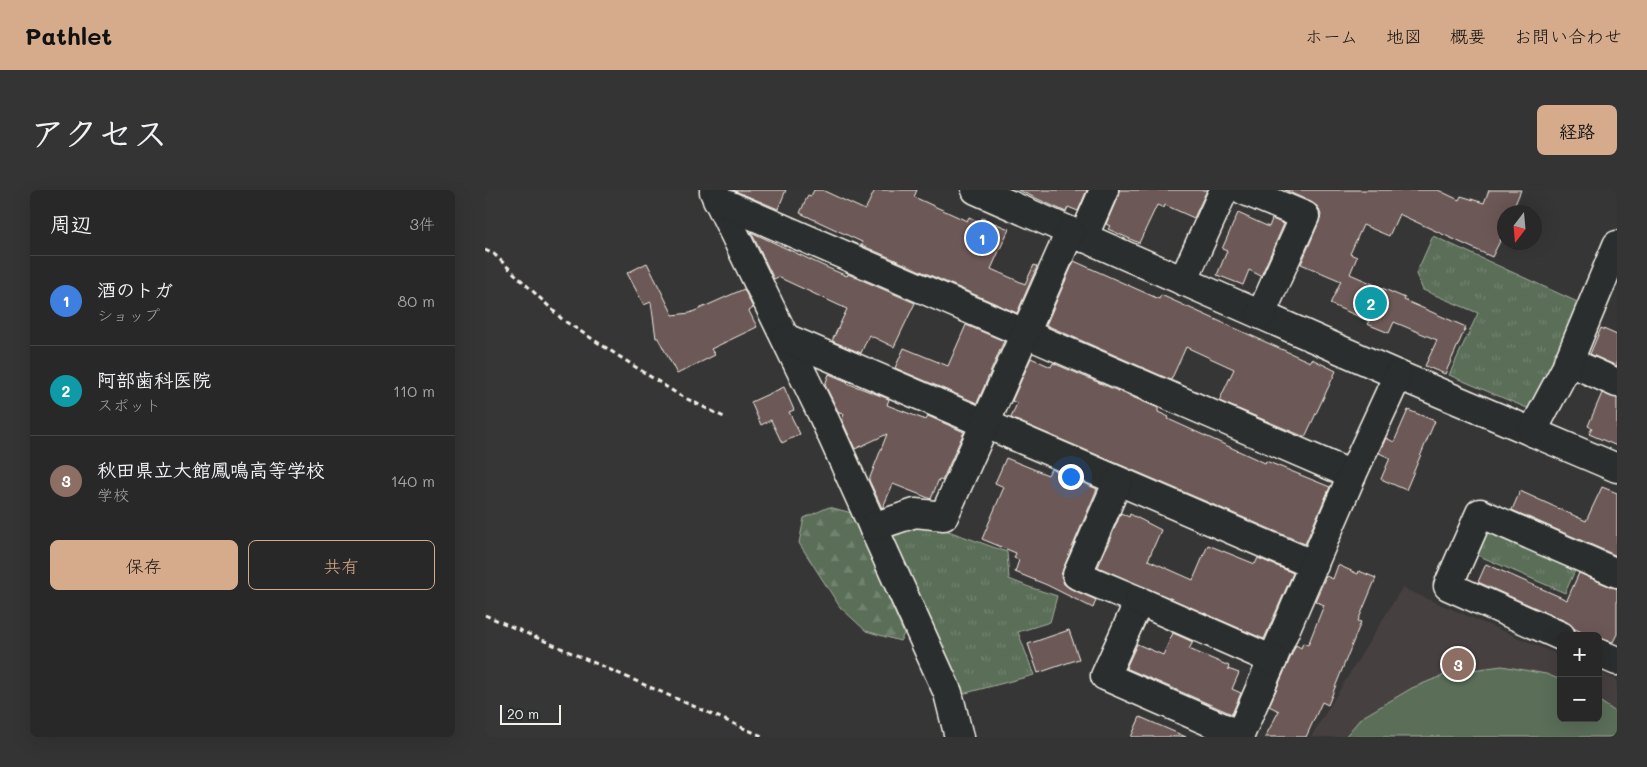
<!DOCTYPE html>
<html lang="ja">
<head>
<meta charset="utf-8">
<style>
	:root { --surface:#292828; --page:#353434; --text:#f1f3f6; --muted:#a5a6a8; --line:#454445; --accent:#d6ab8b }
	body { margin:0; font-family:Mali,"Klee One",sans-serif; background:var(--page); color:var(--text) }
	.controls { position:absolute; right:15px; bottom:15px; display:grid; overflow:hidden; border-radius:8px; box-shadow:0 5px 20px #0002 }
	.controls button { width:45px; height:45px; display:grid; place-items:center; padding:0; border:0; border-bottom:1px solid var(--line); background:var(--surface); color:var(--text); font:25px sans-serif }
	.compass { position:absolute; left:1012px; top:15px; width:45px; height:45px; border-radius:50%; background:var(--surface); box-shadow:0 5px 20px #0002; rotate:196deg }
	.scale { position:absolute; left:15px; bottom:12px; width:61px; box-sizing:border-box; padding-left:5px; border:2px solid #f4f1e8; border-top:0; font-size:14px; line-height:18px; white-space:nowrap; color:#f4f1e8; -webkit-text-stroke:4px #2a2d2e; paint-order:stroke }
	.you { position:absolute; left:585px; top:286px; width:18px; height:18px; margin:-12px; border:4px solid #fff; border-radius:50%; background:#1a73e8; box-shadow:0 0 0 8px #1a73e833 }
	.badge { display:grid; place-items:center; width:32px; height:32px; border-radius:50%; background:var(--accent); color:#fff; font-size:16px; font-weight:700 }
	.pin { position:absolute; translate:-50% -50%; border:2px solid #fff; box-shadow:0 1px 5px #0006 }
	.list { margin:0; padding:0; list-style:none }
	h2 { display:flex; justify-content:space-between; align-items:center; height:65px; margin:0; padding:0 20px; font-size:21px }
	h2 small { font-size:16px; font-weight:400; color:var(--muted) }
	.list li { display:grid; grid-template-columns:32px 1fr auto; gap:15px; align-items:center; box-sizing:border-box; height:90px; padding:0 20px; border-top:1px solid var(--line) }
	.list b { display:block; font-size:19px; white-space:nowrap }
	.list p { margin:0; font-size:16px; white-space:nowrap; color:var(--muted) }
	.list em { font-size:16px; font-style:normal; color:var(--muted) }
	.actions { display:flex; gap:10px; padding:15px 20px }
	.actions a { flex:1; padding:11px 0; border:1px solid var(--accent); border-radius:8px; text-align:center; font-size:18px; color:var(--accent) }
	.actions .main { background:var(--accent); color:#111 }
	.map { position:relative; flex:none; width:1132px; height:547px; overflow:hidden; border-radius:8px }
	header { display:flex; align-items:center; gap:30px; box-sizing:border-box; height:70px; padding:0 25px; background:var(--accent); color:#111 }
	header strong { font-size:24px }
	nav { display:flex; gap:28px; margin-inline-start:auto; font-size:18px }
	.intro { display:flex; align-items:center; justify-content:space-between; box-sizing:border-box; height:120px; padding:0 30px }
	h1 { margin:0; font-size:35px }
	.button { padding:12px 22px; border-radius:8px; background:var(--accent); color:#111; font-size:18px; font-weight:700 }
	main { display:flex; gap:30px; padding:0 30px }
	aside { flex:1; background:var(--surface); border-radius:8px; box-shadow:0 5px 20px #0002 }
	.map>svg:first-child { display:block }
	.built { fill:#474040 }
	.grass { fill:url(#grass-tufts); stroke:#a7b0a0 }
	.forest { fill:url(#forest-firs); stroke:#a7b0a0 }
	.pitch { fill:#5a6e58; stroke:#a7b0a0 }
	.building { fill:#6c5957; stroke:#f4f1e8 }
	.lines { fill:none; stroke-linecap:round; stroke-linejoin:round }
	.minor-casing { stroke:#f4f1e8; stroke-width:31 }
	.path { stroke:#f4f1e8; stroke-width:3; stroke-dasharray:5 4; stroke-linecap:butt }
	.minor { stroke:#2a2d2e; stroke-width:28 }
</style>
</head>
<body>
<header>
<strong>Pathlet</strong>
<nav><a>ホーム</a><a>地図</a><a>概要</a><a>お問い合わせ</a></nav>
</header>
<div class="intro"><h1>アクセス</h1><a class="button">経路</a></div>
<main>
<aside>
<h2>周辺<small>3件</small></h2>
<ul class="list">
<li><span class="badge" style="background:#3f7fe0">1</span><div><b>酒のトガ</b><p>ショップ</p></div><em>80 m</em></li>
<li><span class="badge" style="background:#0f9aa8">2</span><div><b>阿部歯科医院</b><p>スポット</p></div><em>110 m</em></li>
<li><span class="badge" style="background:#8d6e63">3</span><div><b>秋田県立大館鳳鳴高等学校</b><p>学校</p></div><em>140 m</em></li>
</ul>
<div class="actions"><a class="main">保存</a><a>共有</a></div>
</aside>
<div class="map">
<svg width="1132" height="547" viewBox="0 0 1132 547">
	<defs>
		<pattern id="grass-tufts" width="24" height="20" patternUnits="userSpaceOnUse" patternTransform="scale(1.25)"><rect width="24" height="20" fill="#5a6e58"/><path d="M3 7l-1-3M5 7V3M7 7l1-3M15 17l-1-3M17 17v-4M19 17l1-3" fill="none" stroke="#728370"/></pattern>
		<pattern id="forest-firs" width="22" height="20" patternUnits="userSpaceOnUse" patternTransform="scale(1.25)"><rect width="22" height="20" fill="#5a6e58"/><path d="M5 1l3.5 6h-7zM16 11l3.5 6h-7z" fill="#728370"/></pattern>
	</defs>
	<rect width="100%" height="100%" fill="#373636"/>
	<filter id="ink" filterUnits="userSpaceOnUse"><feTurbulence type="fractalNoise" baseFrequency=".02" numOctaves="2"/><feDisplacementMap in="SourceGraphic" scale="10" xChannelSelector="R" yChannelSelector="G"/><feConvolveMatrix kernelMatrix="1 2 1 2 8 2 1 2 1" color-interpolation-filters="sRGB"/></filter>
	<g filter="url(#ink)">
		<path class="built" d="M917,398l159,68v62h37v-46l19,8v57h-306z"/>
		<g class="grass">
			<path d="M948,46l151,69 -50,106 -85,-36 29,-62 -55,-23 -7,-16z"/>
			<path d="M435,331l87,31 2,27 20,8 28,9 -7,26 -32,10 16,43 -72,19 -77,-161z"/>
			<path d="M1002,336l90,40 -12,27 -90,-39z"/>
		</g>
		<path class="forest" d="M344,317l23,6 52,121 -4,7 -34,-10 -26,-24 -41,-64 5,-25z"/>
		<path class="pitch" d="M1017,476l44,8 15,6v38h37v-18l19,13v24h-272l16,-19 51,-30 37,-15z"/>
		<g class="building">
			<path d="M248,0h53l-8,19z"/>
			<path d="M329,0h8l43,20 10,-20h42l-3,7 53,24 2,-4 11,5 2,-4 27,11 -18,40 34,15 9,-19 3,2 -20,46 -156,-68 1,-3 -62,-29 8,-18 3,1z"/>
			<path d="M533,0h69l-9,21 -10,-4 -2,5z"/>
			<path d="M634,0h88l-13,28 -29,-13 -1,3 -7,-3 -18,38 -31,-14 2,-3 -4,-2 12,-28z"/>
			<path d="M800,0h153l21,10 2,-4 23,7 5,-13h32l-9,22h-7v19l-13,26 -93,-43 -10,22 -26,-11 -13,29 7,3 -7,17 55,24 -1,2 62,27 -21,47 -20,-8 12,-26 -43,-18 -5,11 -22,-9 2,-3 -39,-17 11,-23 -40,-17 18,-42 2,-7 -3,-8 -7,-5z"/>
			<path d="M753,23l31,14 3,-8 12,5 -23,52 -12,-6 -6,15 -26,-10 10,-24 -5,-2z"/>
			<path d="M266,42l77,36 19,8 1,-2 67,29 -21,44 -25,-12 -8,18 -29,-12 15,-32 -69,-32 -4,2z"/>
			<path d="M589,71l85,38 2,-4 149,67 2,-3 24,12 -31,66 -86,-36 15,-32 -48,-22 -15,33 -125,-55z"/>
			<path d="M162,73l26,52 17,-2 54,-24 9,19 -4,3 8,16 -46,22 4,6 -38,19 -19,-36h-2l-5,-36 -7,3 -17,-32z"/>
			<path d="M481,135l38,16 -27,62 -82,-35 9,-20 44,18z"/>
			<path d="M1116,138l16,7v31l-27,-12z"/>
			<path d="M546,168l20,9 2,-4 105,45v4l11,5 -1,2 97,44 1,-2 64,26 -25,57 -294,-126 6,-15 -5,-2z"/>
			<path d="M344,184l19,8 -1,1 42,16 -2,6 39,15 2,-4 36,16 -22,49 -3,-2 -8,20 -38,-15 -10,23 -1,1 -13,-28 18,-46 -32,15 -13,-29 2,-6 -5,-1 -14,-28z"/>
			<path d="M299,197l10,23 -5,2 11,22 -18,9 -11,-23 -10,5 -10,-23z"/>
			<path d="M1117,203l15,5v48l-28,-12 3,-6 -4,-2z"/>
			<path d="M923,220l27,11 -29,69 -25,-11 9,-21 -11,-5 7,-15 8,4z"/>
			<path d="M521,268l42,17 3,-6 46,20 -34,80 -2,7 3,8 7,5 25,11 -3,8 -46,-23 -32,-13 4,-12 -5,-2 2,-5 -34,-14 22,-52 -9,-4z"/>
			<path d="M1117,297l15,6v63l-105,-46 8,-19 66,30z"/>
			<path d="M636,323l8,4 1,-3 31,16 -13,30 45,20 15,-35 47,19 3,-6 35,15 -29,66 -166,-72z"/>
			<path d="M1001,374l81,36 12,-27 32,14 6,1v46l-4,8 -15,-4v-2h-8l-15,-7 -8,-7 -89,-40z"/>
			<path d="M853,375l20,9 1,-3 17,7 -18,43 3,1 -33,83 -6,-3 -16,35h-41l14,-26 -10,-5 27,-61 5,3 2,-5 5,2 16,-40 -9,-4 11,-25 7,3z"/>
			<path d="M584,440l10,29 -41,14 -10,-29z"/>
			<path d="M688,443l20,9 -4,7 40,17 -1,3 11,4 -7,16 9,4 -9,21 -106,-46 11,-24 26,11z"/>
			<path d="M655,527l46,20h-55z"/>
		</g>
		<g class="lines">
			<g class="minor-casing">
				<g id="minor">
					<path d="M491,0l422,185 219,93"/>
					<path d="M758,0l62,26 -44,98"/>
					<path d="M229,2l109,224 125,277 11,44"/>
					<path d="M232,10l635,275"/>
					<path d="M598,48l21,-48"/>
					<path d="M698,91l41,-91"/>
					<path d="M301,148l528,227"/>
					<path d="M1083,171l49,22"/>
					<path d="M1047,242l34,-64 51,-123"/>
					<path d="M633,291l-41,94 62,26 -34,75 135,59 112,-260 46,-100"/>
					<path d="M388,337l42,-14 29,3 126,-284"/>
					<path d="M654,411l134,59"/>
					<path d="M1076,446l-113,-50 32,-73 137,60"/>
					<path d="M1113,463l19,8"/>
				</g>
			</g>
			<g class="path">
				<path d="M0,60l9,4 69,66 116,75 47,23"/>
				<path d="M0,425l279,122"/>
			</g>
			<use href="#minor" class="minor"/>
		</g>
	</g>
</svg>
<div class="controls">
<button>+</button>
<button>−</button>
</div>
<svg class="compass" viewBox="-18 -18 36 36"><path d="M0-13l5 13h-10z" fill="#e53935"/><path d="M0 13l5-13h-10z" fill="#a5a6a8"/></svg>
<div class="scale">20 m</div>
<div class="you"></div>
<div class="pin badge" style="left:497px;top:48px;background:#3f7fe0">1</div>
<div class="pin badge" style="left:886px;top:113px;background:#0f9aa8">2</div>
<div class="pin badge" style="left:973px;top:474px;background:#8d6e63">3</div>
</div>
</main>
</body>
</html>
